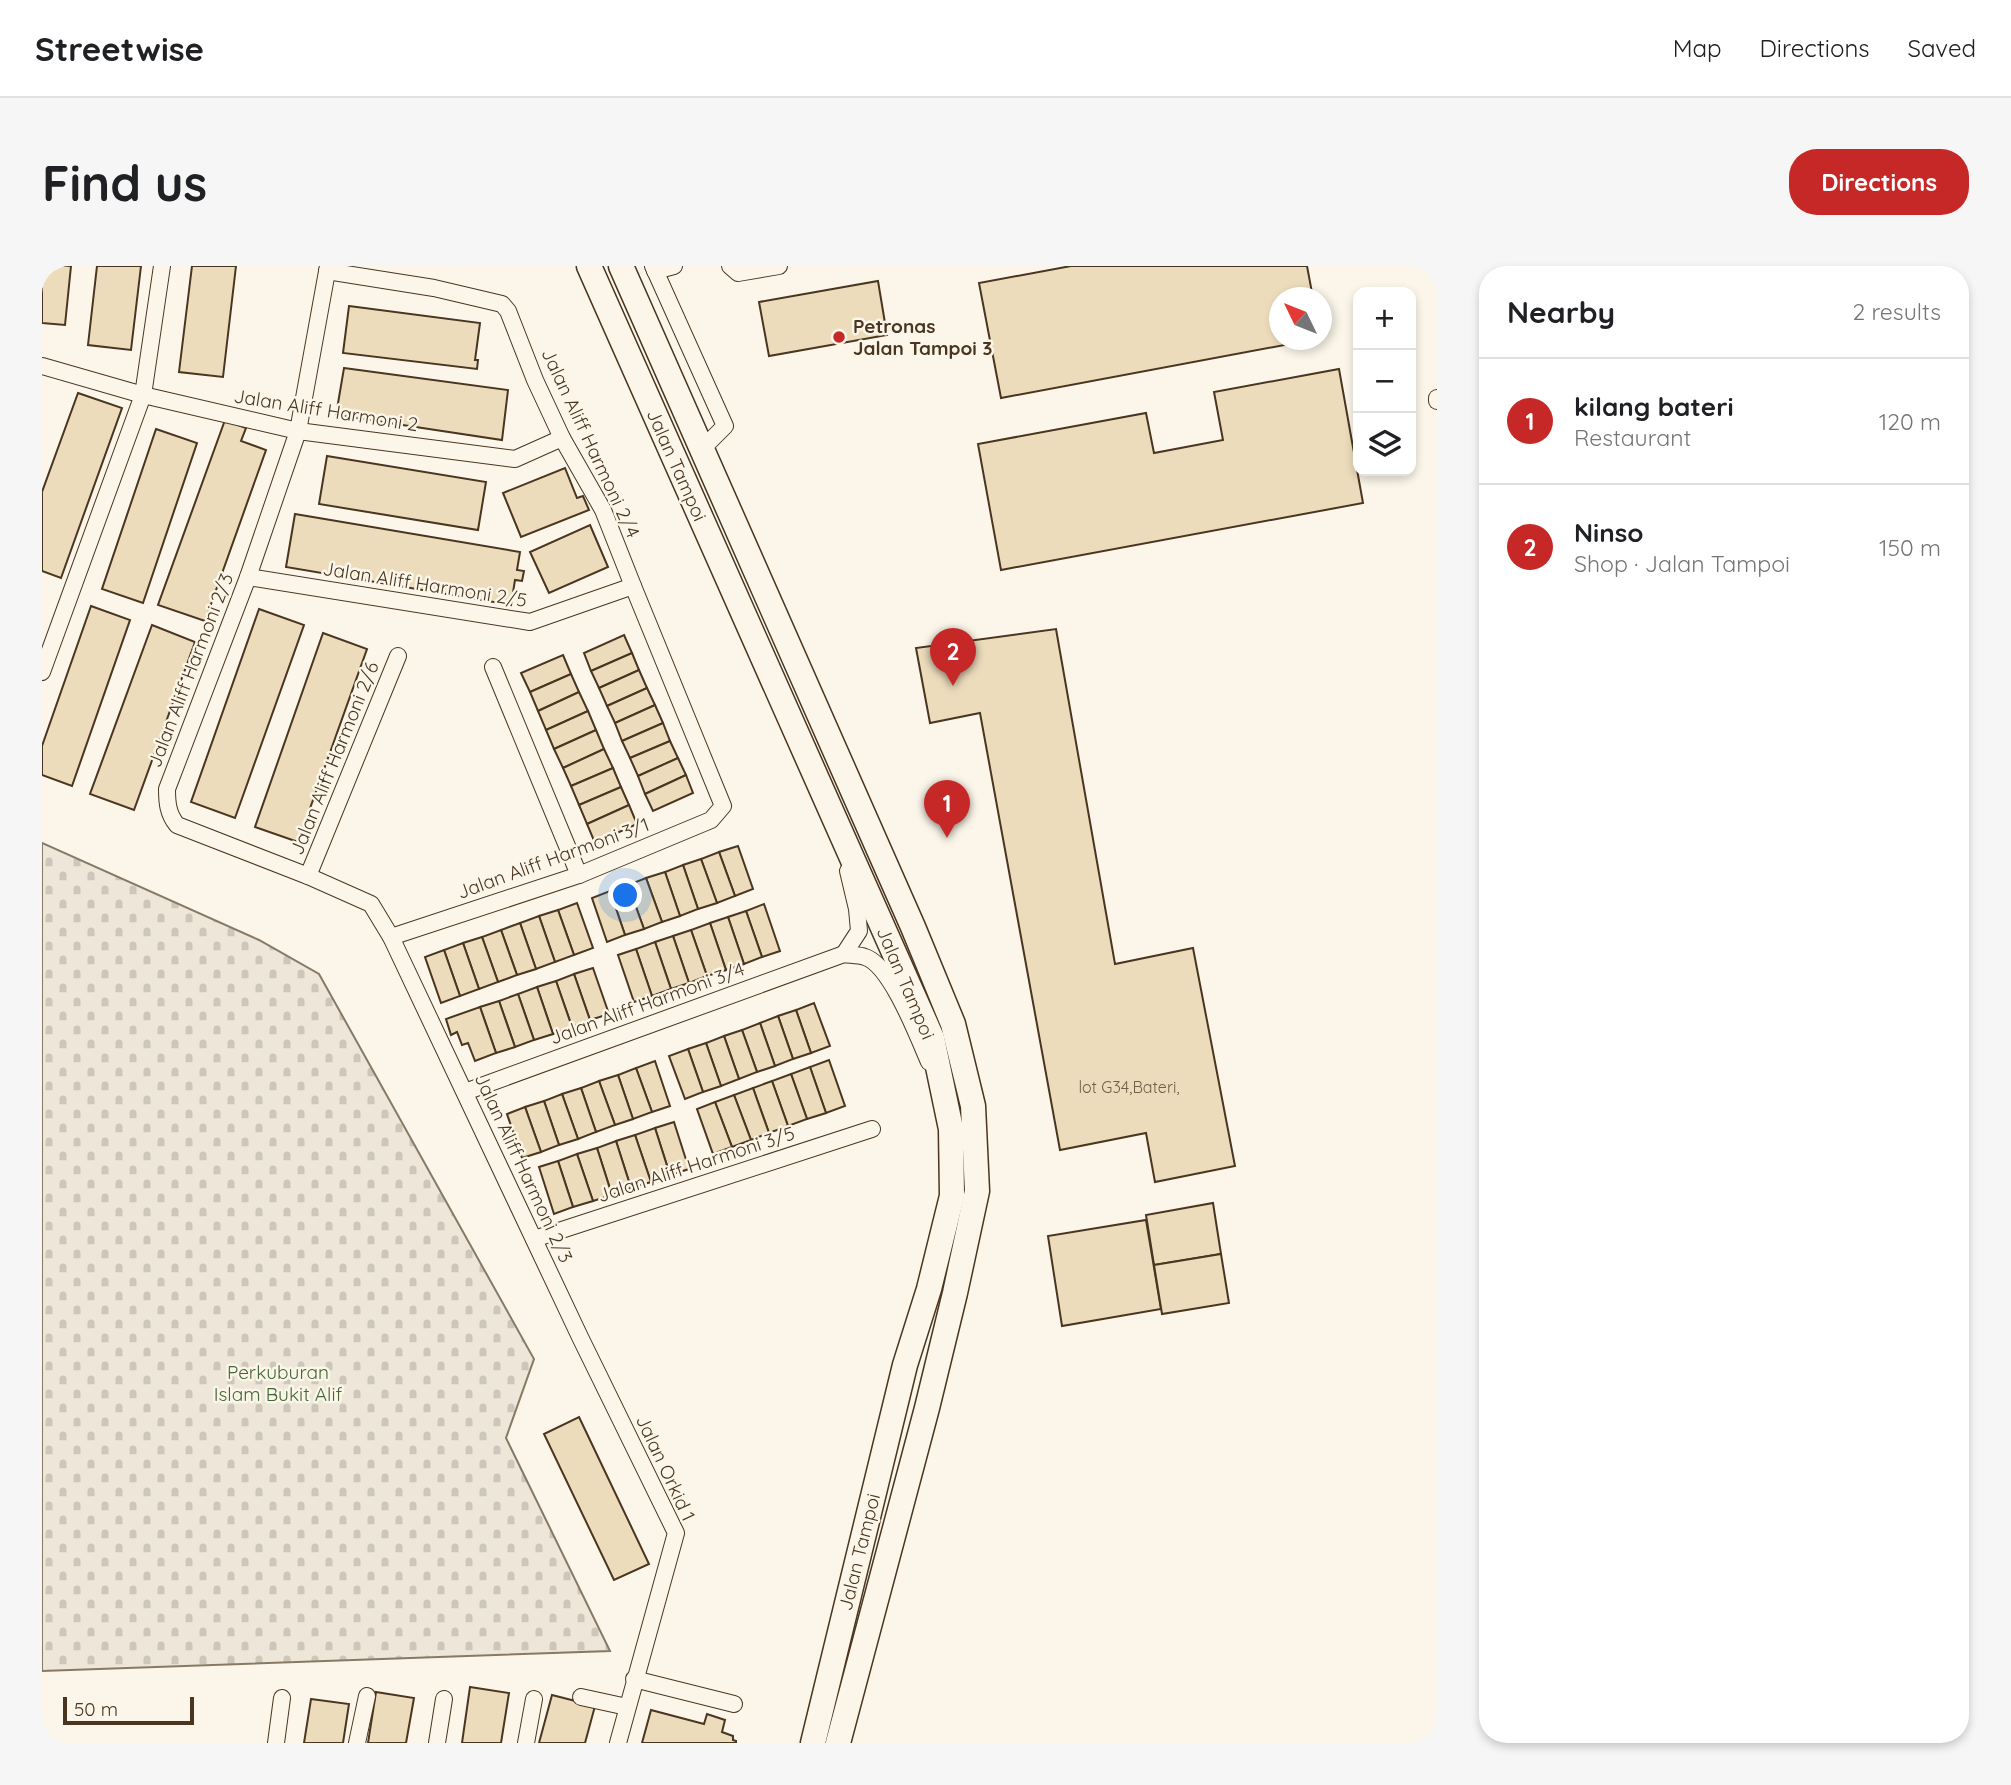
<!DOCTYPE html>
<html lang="en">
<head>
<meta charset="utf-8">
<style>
	:root { --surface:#fff; --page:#f6f6f6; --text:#202124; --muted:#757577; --line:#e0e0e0; --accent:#c62828 }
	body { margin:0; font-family:Quicksand,sans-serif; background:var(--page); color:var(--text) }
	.controls { position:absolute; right:21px; top:21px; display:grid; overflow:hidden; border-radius:14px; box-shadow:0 4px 10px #0003 }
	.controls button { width:63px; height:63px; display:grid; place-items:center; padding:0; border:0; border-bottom:2px solid var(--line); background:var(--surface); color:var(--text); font:35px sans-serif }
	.compass { position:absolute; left:1227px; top:21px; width:63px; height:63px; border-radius:50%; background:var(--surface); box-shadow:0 4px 10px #0003; rotate:313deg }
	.scale { position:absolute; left:21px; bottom:18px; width:131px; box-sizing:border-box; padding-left:7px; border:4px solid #4a3520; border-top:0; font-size:19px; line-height:24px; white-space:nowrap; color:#4a3520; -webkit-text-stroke:5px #fbf6e9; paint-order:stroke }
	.you { position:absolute; left:584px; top:630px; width:24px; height:24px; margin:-18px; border:5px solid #fff; border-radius:50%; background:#1a73e8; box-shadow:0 0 0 10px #1a73e833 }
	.badge { display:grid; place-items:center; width:46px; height:46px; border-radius:50%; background:var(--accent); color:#fff; font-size:23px; font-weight:700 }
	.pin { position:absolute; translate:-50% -58px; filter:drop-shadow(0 2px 4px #0008) }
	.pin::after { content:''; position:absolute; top:37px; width:24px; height:21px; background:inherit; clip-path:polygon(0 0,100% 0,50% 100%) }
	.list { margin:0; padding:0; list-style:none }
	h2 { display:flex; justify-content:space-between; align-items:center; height:91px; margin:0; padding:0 28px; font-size:30px }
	h2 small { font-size:23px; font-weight:400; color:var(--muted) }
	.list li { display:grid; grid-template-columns:46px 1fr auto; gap:21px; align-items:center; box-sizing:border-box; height:126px; padding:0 28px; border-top:2px solid var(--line) }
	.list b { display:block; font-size:26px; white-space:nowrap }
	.list p { margin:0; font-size:23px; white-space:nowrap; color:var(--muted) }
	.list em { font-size:23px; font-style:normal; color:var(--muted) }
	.icon { flex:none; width:38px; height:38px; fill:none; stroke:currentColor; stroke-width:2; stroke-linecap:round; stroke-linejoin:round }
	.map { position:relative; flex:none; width:1395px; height:1477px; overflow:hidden; border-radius:28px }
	header { display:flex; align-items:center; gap:42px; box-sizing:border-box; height:98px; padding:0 35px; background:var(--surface); border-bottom:2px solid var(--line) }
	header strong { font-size:33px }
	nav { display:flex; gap:38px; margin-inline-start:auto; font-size:24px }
	.intro { display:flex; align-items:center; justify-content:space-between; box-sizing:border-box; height:168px; padding:0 42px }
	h1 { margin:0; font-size:49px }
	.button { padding:18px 32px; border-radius:28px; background:var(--accent); color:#fff; font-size:24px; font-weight:700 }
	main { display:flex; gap:42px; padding:0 42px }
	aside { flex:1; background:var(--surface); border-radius:28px; box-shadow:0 4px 10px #0003 }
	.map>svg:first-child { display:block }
	.cemetery { fill:url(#cemetery-stones); stroke:#887966; stroke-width:2 }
	.building { fill:#ecdcbc; stroke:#4a3520; stroke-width:2 }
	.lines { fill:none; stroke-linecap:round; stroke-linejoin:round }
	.minor-casing { stroke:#4a3520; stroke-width:18 }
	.primary-casing { stroke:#4a3520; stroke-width:27 }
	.minor { stroke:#fbf6e9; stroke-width:16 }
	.primary { stroke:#fbf6e9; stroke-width:24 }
	.poi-dot { fill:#c62828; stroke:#fbf6e9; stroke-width:2.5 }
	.labels { text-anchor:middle; stroke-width:5; stroke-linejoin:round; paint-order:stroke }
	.number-label { font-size:16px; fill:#725f47 }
	.poi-label { font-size:19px; font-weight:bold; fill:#4a3520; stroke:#fbf6e9; text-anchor:start }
	.street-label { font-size:19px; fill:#4a3520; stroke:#fbf6e9 }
	.park-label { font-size:19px; fill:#436837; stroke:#fbf6e9 }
</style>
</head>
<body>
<header>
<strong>Streetwise</strong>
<nav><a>Map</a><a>Directions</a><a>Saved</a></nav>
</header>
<div class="intro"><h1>Find us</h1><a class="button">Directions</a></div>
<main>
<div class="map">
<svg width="1395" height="1477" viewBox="0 0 1395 1477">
	<defs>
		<pattern id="cemetery-stones" width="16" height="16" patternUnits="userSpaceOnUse" patternTransform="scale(1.75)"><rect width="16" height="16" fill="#ede6d9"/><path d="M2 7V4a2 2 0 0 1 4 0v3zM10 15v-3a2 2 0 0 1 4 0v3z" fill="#cdc6ba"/></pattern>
	</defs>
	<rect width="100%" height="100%" fill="#fbf6e9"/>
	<path class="cemetery" d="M0,577l217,97 60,34 215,385 -28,79 104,213 -568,20z"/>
	<g class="building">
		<path d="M0,0h29l-6,59 -23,-2z"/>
		<path d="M55,0h44l-10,84 -43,-5z"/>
		<path d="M150,0h44l-13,111 -44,-5z"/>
		<path d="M1029,0h236l6,32h-33v42h31l-310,58 -22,-115z"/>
		<path d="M836,15l9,54 -118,21 -10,-54z"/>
		<path d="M307,40l131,17 -5,37h3l-1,9 -134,-16z"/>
		<path d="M302,102l164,22 -6,50 -166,-25z"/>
		<path d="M1297,103l24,134 -362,67 -23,-126 168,-31 8,40 69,-13 -9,-48z"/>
		<path d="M36,127l44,15 -61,170 -19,-7v-79z"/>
		<path d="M183,154l21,8 -5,13 25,9 -61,171 -47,-16z"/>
		<path d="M114,163l41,14 -54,160 -41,-14z"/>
		<path d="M285,190l159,26 -8,48 -159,-26z"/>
		<path d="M523,202l12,30 6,-2 6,14 -68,27 -18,-44z"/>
		<path d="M253,248l225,38 -3,18 7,1 -2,10 -7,-1 -4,25 -225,-38z"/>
		<path d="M548,259l18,42 -59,26 -19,-41z"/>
		<path d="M49,340l39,14 -58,166 -30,-11v-29z"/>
		<path d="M217,343l45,16 -69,193 -44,-16z"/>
		<path d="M110,359l43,17 -61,168 -44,-16z"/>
		<path d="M1014,363l59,335 78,-16 42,218 -80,16 -9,-49 -86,17 -80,-437 -50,10 -14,-75z"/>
		<path d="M281,367l44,16 -69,193 -43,-15z"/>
		<path d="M582,369l8,18 -41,18 -7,-18z"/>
		<path d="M590,387l7,17 -40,18 -8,-17z"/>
		<path d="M521,389l8,19 -41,18 -9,-19z"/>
		<path d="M597,404l8,18 -40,18 -8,-18z"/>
		<path d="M529,408l8,18 -41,19 -8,-19z"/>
		<path d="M605,422l8,17 -40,18 -8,-17z"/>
		<path d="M537,426l9,19 -42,19 -8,-19z"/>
		<path d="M613,439l8,18 -41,18 -7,-18z"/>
		<path d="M546,445l8,19 -42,19 -8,-19z"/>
		<path d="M621,457l7,18 -40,17 -8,-17z"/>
		<path d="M554,464l8,19 -41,19 -9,-19z"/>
		<path d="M628,475l8,17 -40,18 -8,-18z"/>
		<path d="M562,483l9,19 -42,18 -8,-18z"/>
		<path d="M636,492l8,17 -41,19 -7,-18z"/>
		<path d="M571,502l8,19 -42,18 -8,-19z"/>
		<path d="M644,509l7,18 -40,18 -8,-17z"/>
		<path d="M579,521l8,18 -42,19 -8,-19z"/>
		<path d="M587,539l8,19 -42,19 -8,-19z"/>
		<path d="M696,580l15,43 -18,7 -16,-44z"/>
		<path d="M677,586l16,44 -18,7 -16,-44z"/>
		<path d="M659,593l16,44 -19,6 -15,-44z"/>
		<path d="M641,599l15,44 -18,7 -15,-44z"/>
		<path d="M623,606l15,44 -18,6 -16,-44z"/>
		<path d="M604,612l16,44 -18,7 -16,-44z"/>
		<path d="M586,619l16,44 -19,6 -15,-44z"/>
		<path d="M568,625l15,44 -18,7 -15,-44z"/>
		<path d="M535,637l16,45 -19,7 -16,-45z"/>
		<path d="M722,638l16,47 -18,6 -16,-46z"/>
		<path d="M516,644l16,45 -19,7 -16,-46z"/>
		<path d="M704,645l16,46 -18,7 -16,-47z"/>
		<path d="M497,650l16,46 -19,7 -16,-46z"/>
		<path d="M686,651l16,47 -18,6 -16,-47z"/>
		<path d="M478,657l16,46 -19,6 -16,-45z"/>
		<path d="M668,657l16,47 -19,6 -16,-46z"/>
		<path d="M459,664l16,45 -19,7 -16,-45z"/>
		<path d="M649,664l16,46 -18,7 -16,-47z"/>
		<path d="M631,670l16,47 -18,6 -16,-47z"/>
		<path d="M440,671l16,45 -19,7 -16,-46z"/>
		<path d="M613,676l16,47 -19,7 -16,-47z"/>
		<path d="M421,677l16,46 -19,7 -16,-46z"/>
		<path d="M594,683l16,47 -18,6 -16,-47z"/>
		<path d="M402,684l16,46 -19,7 -16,-46z"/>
		<path d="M551,702l16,46 -19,6 -16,-46z"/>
		<path d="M532,708l16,46 -18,7 -16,-46z"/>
		<path d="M514,715l16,46 -19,7 -16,-47z"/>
		<path d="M495,721l16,47 -19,6 -16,-46z"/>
		<path d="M476,728l16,46 -19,7 -16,-46z"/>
		<path d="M457,735l16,46 -19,6 -16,-46z"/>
		<path d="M772,737l16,43 -19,7 -15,-43z"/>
		<path d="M438,741l16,46 -21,8 -7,-18 -6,2 -5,-13 -6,3 -5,-16z"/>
		<path d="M754,744l15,43 -18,6 -15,-43z"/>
		<path d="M736,750l15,43 -18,7 -15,-43z"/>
		<path d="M718,757l15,43 -18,6 -15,-42z"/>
		<path d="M700,764l15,42 -18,7 -15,-43z"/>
		<path d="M682,770l15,43 -18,7 -15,-43z"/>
		<path d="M664,777l15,43 -18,6 -15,-43z"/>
		<path d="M646,783l15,43 -18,7 -16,-43z"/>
		<path d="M787,794l16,46 -19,7 -16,-46z"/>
		<path d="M613,795l15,45 -18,6 -16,-44z"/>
		<path d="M768,801l16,46 -19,6 -16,-45z"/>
		<path d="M594,802l16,44 -19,7 -15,-44z"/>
		<path d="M749,808l16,45 -19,7 -16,-45z"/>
		<path d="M576,809l15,44 -18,6 -16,-44z"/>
		<path d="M557,815l16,44 -19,7 -15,-44z"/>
		<path d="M730,815l16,45 -19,7 -16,-45z"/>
		<path d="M539,822l15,44 -18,7 -16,-45z"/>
		<path d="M711,822l16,45 -18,7 -17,-45z"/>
		<path d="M520,828l16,45 -19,6 -15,-44z"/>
		<path d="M692,829l17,45 -19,7 -17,-45z"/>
		<path d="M502,835l15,44 -18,7 -16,-45z"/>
		<path d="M673,836l17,45 -19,7 -16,-45z"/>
		<path d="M483,841l16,45 -19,6 -15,-44z"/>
		<path d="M632,856l15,47 -19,6 -15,-47z"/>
		<path d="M613,862l15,47 -19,7 -16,-47z"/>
		<path d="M593,869l16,47 -20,6 -15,-47z"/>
		<path d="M574,875l15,47 -19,7 -15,-47z"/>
		<path d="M555,882l15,47 -19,6 -16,-47z"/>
		<path d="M535,888l16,47 -20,6 -15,-46z"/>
		<path d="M516,895l15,46 -19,7 -15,-47z"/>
		<path d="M1171,937l8,51 -67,11 -8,-50z"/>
		<path d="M1104,954l15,89 -99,17 -14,-90z"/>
		<path d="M1179,988l8,49 -67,11 -8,-49z"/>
		<path d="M537,1151l70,147 -35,16 -70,-146z"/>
		<path d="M428,1421l39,6 -8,50h-39z"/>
		<path d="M334,1426l38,6 -8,45h-38z"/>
		<path d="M510,1429l43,11 -10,37h-46z"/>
		<path d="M269,1433l38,5 -6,39h-39z"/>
		<path d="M609,1444l53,14 3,-10 18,6 -3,12 11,4v4l3,1v2h-94z"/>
	</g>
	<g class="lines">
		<g class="minor-casing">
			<g id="minor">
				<path d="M286,0l-30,165 -50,146 -81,212c0,14 1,25 10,36l131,51 63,28 20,33 189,400 96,196 -58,210"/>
				<path d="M611,0l72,160 -24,24"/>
				<path d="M688,0l8,7 41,-7"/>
				<path d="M285,5l107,17 68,16 6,7 27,69 27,58 41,72 30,76 90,220 -12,14 -132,55 -188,62"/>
				<path d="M613,5l19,-5"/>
				<path d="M0,100l101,29 155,36 217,28 47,-21"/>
				<path d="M1395,132v3"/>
				<path d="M206,311l282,45 103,-36"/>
				<path d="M451,401l86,208"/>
				<path d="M0,406l101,-277 19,-129"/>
				<path d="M266,610l90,-220"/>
				<path d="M802,688l15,-23 -2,-22 -9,-38"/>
				<path d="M423,826l379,-138c6,1 15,1 21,3 26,8 53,80 64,105"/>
				<path d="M492,973l338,-110"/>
				<path d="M592,1413l100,25"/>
				<path d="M539,1431l46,10"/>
				<path d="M234,1477l6,-45"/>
				<path d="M315,1477l10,-47"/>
				<path d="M395,1477l7,-44"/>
				<path d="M484,1477l8,-44"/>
			</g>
		</g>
		<g class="primary-casing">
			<g id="primary">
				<path d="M547,0l343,772 19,91 1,67 -23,93 -24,76 -92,378"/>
				<path d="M579,0l292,661 40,97 20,82 4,85 -22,102 -28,115 -89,335"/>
			</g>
		</g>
		<use href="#minor" class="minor"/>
		<use href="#primary" class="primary"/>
	</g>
	<circle class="poi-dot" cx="797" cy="71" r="7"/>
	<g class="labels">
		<g class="number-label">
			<text x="1087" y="827">lot G34,Bateri,</text>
		</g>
		<g class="poi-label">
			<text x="811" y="67">Petronas<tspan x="811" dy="22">Jalan Tampoi 3</tspan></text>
		</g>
		<g class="street-label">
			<text transform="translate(284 144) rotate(9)" y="7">Jalan Aliff Harmoni 2</text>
			<text transform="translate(549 177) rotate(65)" y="7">Jalan Aliff Harmoni 2/4</text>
			<text transform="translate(635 199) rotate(66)" y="7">Jalan Tampoi</text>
			<text transform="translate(383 318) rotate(9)" y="7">Jalan Aliff Harmoni 2/5</text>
			<text transform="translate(148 404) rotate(-69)" y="7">Jalan Aliff Harmoni 2/3</text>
			<text transform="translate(292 492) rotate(-68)" y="7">Jalan Aliff Harmoni 2/6</text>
			<text transform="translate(511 592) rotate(-20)" y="7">Jalan Aliff Harmoni 3/1</text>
			<text transform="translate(864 717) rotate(67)" y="7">Jalan Tampoi</text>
			<text transform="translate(605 737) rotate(-20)" y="7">Jalan Aliff Harmoni 3/4</text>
			<text transform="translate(654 898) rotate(-18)" y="7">Jalan Aliff Harmoni 3/5</text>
			<text transform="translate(482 902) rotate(65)" y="7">Jalan Aliff Harmoni 2/3</text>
			<text transform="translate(624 1202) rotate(65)" y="7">Jalan Orkid 1</text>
			<text transform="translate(817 1286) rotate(-76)" y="7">Jalan Tampoi</text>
		</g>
		<g class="park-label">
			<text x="236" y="1113">Perkuburan<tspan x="236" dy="22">Islam Bukit Alif</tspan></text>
		</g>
	</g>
</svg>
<div class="controls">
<button>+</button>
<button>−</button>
<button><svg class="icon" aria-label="layers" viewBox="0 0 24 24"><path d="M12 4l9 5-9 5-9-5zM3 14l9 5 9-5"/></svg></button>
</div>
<svg class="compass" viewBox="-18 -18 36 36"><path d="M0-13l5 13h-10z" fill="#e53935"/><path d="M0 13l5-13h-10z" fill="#757577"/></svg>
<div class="scale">50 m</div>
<div class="you"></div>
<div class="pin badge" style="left:905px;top:572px">1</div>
<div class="pin badge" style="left:911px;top:420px">2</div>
</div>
<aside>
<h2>Nearby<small>2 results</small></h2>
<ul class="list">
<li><span class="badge">1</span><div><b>kilang bateri</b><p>Restaurant</p></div><em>120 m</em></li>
<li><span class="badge">2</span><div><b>Ninso</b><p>Shop · Jalan Tampoi</p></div><em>150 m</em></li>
</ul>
</aside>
</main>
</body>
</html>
